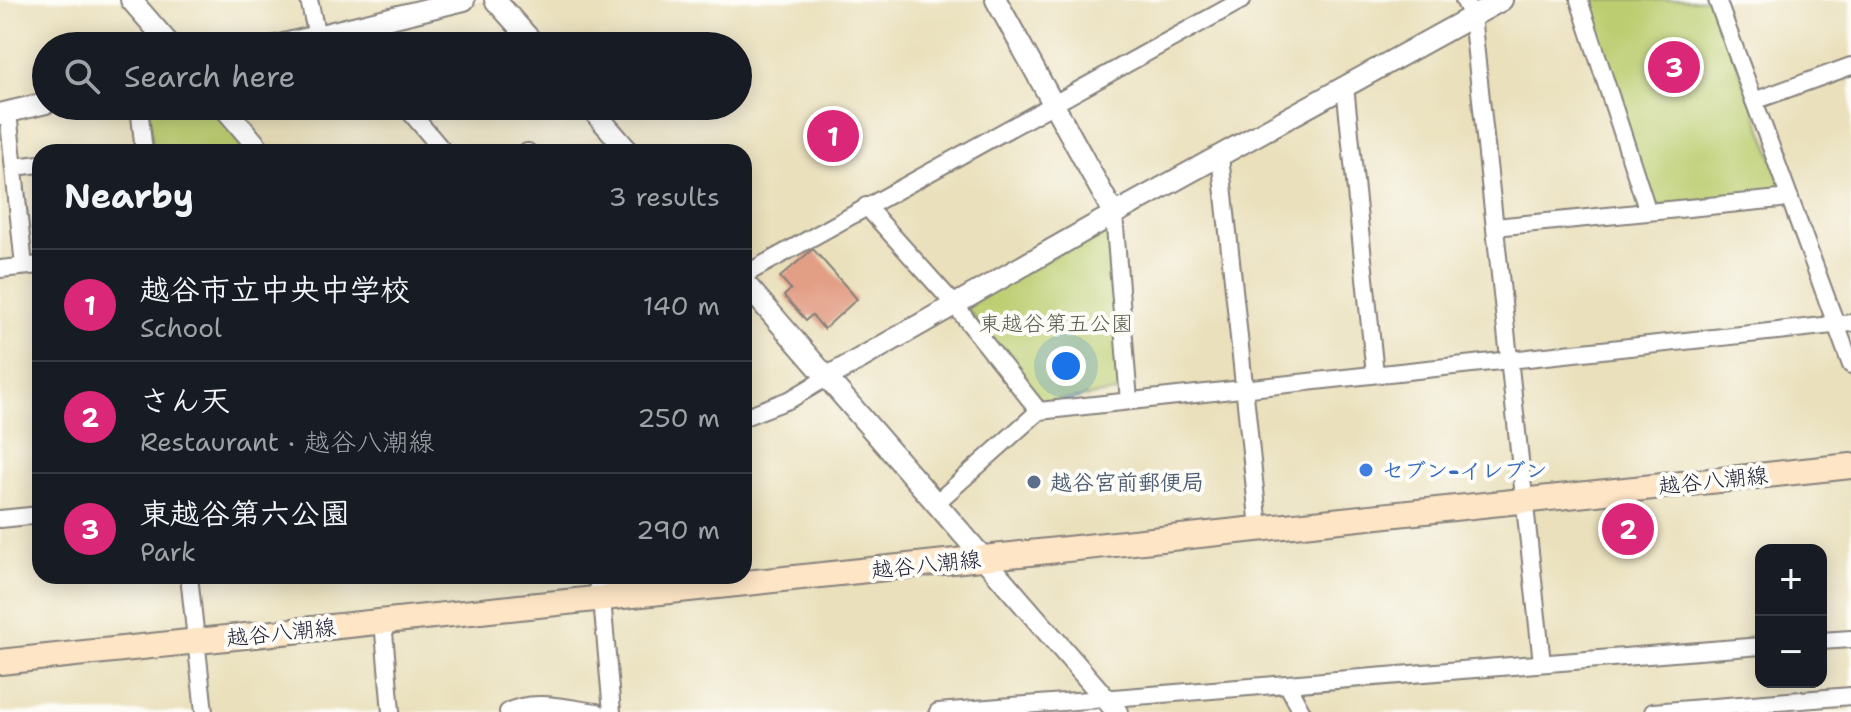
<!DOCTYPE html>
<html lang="en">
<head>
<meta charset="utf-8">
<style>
	:root { --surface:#171b24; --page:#20242c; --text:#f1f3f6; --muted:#9ea1a6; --line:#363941; --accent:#db2777 }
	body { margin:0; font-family:"Shantell Sans","Klee One",sans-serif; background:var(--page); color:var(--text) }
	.controls { position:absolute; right:24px; bottom:24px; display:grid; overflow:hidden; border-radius:16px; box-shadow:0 4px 20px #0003 }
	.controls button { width:72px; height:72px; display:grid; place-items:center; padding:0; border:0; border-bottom:2px solid var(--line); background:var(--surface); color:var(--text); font:40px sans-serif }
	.you { position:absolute; left:1066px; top:366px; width:28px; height:28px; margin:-20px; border:6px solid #fff; border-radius:50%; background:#1a73e8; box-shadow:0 0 0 12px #1a73e833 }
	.badge { display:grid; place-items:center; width:52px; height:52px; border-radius:50%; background:var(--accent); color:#fff; font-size:26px; font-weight:700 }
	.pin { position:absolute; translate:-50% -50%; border:4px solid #fff; box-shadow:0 2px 8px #0006 }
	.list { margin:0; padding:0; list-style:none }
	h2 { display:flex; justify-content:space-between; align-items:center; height:104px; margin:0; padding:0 32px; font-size:34px }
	h2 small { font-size:26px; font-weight:400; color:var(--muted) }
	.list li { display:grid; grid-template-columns:52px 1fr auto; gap:24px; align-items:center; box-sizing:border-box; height:112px; padding:0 32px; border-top:2px solid var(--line) }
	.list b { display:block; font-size:30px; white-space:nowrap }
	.list p { margin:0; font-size:26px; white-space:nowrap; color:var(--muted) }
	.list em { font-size:26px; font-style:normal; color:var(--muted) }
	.icon { flex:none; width:44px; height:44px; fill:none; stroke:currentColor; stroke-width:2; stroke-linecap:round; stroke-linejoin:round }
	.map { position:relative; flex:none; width:1851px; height:712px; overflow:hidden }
	.search { position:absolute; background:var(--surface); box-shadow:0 4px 20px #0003; left:32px; top:32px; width:720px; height:88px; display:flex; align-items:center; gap:20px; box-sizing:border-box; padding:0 28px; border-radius:44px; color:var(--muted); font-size:30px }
	.panel { position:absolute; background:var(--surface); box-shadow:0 4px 20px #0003; left:32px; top:144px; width:720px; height:440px; border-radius:24px }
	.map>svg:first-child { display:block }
	.green { fill:#bbcd70; stroke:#6e7856; stroke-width:2 }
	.building { fill:#e39f86 }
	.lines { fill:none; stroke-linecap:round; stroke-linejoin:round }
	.minor-casing { stroke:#86817c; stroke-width:20 }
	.tertiary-casing { stroke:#86817c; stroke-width:24 }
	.secondary-casing { stroke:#86817c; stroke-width:28 }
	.minor { stroke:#fff; stroke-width:16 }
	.tertiary { stroke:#fff; stroke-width:20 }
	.secondary { stroke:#fde5c5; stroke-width:24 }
	.shop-dot { fill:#3f7fe0; stroke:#fdfcf7; stroke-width:3 }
	.service-dot { fill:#5c6f8a; stroke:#fdfcf7; stroke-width:3 }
	.labels { text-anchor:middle; stroke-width:8; stroke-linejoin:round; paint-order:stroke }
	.park-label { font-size:22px; fill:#585e4e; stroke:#fdfcf7 }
	.shop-label { font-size:22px; font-weight:bold; fill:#366cbe; stroke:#fdfcf7; text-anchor:start }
	.street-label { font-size:22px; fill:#22223b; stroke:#fdfcf7 }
	.service-label { font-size:22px; font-weight:bold; fill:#4e5e75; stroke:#fdfcf7; text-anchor:start }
</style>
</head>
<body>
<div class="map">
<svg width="1851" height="712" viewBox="0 0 1851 712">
	<rect width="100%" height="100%" fill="#fdfcf7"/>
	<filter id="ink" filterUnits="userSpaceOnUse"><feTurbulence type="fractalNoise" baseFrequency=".0125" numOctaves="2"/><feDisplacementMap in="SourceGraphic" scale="16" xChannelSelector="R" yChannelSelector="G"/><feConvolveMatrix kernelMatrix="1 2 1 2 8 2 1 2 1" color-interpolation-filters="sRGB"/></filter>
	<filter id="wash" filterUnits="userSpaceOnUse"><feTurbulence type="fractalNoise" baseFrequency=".006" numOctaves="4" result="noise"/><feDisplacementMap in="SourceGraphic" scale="32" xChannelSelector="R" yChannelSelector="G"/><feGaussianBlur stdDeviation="1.8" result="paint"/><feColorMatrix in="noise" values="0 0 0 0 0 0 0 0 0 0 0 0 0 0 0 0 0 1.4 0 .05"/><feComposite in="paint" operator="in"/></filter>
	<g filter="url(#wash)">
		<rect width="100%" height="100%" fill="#eae0bc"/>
		<g class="green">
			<path d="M1585,0h128l73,193 -135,14z"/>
			<path d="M149,106h61l41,46h-98z"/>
			<path d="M1109,224l13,167 -79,12 -78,-97z"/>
		</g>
		<g id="blocks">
			<path class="building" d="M813,249l44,50 -33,30 -12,-14 -6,5 -22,-24 7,-7 -11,-12z"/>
		</g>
	</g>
	<g filter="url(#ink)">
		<use href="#blocks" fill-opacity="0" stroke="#86817c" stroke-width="2"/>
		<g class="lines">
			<g class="minor-casing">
				<g id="minor">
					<path d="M309,0l8,36"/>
					<path d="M1464,0l8,16 70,647"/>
					<path d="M1579,0l69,212"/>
					<path d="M1717,0l134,365"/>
					<path d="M339,31l14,15"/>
					<path d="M1345,86l30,288"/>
					<path d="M1754,101l97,-35"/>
					<path d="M139,106l5,46"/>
					<path d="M405,106l39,46"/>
					<path d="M8,112l16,154"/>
					<path d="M527,152h1"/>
					<path d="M1220,156l39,372"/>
					<path d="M14,167l26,-3"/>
					<path d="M866,206l88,98 85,107"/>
					<path d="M1114,214l15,187"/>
					<path d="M1495,227l295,-29"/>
					<path d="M0,269l40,-4"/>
					<path d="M744,275l498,-275"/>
					<path d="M744,417l47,-18 35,-21"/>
					<path d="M935,504l104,-93 812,-88"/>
					<path d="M0,519l40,-4"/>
					<path d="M189,576l15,136"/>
					<path d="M602,599l10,113"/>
					<path d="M383,621l8,91"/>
					<path d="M1821,641l30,-2"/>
					<path d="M1287,684l15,28"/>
					<path d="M508,712c25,-14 62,-3 89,0"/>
					<path d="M938,712l823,-66"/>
					<path d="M1653,712l198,-16"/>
				</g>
			</g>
			<g class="tertiary-casing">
				<g id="tertiary">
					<path d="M131,0l40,46"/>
					<path d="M495,0l41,46"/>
					<path d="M996,0l118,214"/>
					<path d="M276,46l188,-46"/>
					<path d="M223,106l39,46"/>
					<path d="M589,106l40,46"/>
					<path d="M0,114l46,-11"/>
					<path d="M744,282l373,430"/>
					<path d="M826,378l288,-164 388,-214"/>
					<path d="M599,576l3,23"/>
				</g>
			</g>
			<g class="secondary-casing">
				<path id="secondary" d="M0,662l1851,-196"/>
			</g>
			<use href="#minor" class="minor"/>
			<use href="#tertiary" class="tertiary"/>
			<use href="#secondary" class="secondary"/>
		</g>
	</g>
	<circle class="shop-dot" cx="1366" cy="470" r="8"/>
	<circle class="service-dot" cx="1034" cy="482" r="8"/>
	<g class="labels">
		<g class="park-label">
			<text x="1056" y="331">東越谷第五公園</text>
		</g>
		<g class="shop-label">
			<text x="1382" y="478">セブン-イレブン</text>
		</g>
		<g class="street-label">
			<text transform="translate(1713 480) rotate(-6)" y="8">越谷八潮線</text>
			<text transform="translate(926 564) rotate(-6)" y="8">越谷八潮線</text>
			<text transform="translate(281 632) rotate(-6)" y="8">越谷八潮線</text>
		</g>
		<g class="service-label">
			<text x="1050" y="490">越谷宮前郵便局</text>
		</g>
	</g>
</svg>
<div class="controls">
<button>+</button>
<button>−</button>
</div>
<div class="you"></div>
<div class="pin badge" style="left:833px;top:136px">1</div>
<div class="pin badge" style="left:1628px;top:529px">2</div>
<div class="pin badge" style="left:1674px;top:67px">3</div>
<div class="search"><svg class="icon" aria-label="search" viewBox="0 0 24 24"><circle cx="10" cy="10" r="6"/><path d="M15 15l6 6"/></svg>Search here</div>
<section class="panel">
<h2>Nearby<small>3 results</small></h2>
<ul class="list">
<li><span class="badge">1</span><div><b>越谷市立中央中学校</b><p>School</p></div><em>140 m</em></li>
<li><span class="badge">2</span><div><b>さん天</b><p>Restaurant · 越谷八潮線</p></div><em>250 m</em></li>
<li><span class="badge">3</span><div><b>東越谷第六公園</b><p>Park</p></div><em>290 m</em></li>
</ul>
</section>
</div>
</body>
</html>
